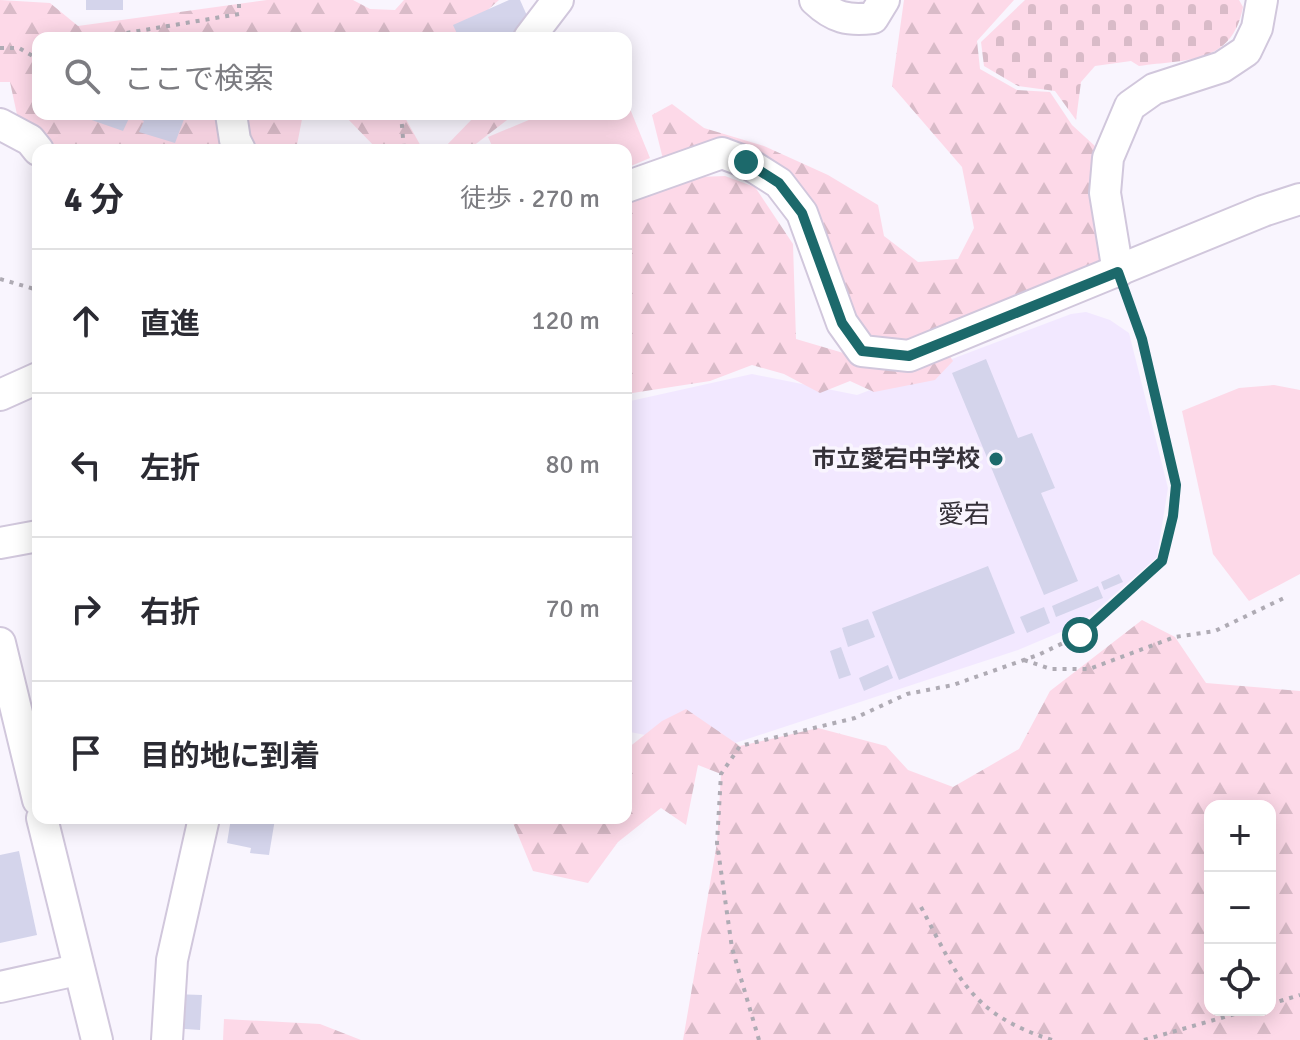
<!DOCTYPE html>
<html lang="ja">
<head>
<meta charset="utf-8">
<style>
	:root { --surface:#fff; --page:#f2f2f3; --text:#2b2b33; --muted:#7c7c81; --line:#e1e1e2 }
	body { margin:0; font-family:Signika,"Noto Sans JP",sans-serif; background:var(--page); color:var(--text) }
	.controls { position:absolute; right:24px; bottom:24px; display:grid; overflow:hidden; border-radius:16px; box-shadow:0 4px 20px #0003 }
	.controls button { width:72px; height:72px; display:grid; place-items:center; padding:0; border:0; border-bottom:2px solid var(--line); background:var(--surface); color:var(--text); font:40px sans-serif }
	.stop { position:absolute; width:24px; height:24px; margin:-18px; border:6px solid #1c696b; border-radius:50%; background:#fff }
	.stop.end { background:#1c696b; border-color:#fff; box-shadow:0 2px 8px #0008 }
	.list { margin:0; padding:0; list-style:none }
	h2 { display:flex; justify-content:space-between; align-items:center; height:104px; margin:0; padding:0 32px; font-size:34px }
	h2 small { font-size:26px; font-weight:400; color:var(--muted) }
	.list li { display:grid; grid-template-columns:52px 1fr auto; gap:24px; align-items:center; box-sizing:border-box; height:144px; padding:0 32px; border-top:2px solid var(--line) }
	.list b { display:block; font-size:30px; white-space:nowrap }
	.list em { font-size:26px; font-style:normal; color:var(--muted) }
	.icon { flex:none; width:44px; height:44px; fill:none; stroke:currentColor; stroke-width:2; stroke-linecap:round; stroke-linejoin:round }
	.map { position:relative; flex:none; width:1300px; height:1040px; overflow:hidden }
	.search { position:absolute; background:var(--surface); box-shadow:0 4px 20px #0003; left:32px; top:32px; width:600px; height:88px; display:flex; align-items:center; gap:20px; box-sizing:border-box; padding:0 28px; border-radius:16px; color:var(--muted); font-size:30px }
	.panel { position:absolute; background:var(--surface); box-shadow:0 4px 20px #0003; left:32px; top:144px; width:600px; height:680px; border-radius:16px }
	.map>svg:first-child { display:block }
	.built { fill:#f2e8ff }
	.forest { fill:url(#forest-firs); fill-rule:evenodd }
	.cemetery { fill:url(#cemetery-stones) }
	.garden { fill:#fdd9e8 }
	.building { fill:#d4d4eb }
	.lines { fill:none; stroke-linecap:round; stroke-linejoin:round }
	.minor-casing { stroke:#d1c7dc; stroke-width:34 }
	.path { stroke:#afabb4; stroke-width:4; stroke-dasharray:4 6; stroke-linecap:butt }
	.minor { stroke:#fff; stroke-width:30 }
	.route { stroke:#1c696b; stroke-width:10 }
	.poi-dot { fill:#1c696b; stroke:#f9f5fe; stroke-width:3 }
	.labels { text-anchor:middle; stroke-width:7; stroke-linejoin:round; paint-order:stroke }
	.poi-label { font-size:24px; font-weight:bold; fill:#353139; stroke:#f9f5fe; text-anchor:end }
	.neighbourhood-label { font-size:26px; fill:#353139; stroke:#f9f5fe }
</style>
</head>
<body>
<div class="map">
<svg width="1300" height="1040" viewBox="0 0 1300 1040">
	<defs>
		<pattern id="forest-firs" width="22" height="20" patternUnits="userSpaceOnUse" patternTransform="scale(2)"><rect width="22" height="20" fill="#fdd9e8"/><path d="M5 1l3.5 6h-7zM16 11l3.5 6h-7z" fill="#d9bbc8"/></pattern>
		<pattern id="cemetery-stones" width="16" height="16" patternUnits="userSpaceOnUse" patternTransform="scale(2)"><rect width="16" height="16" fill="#fdd9e8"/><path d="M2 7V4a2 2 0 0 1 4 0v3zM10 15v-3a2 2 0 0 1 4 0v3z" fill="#d9bbc8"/></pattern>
	</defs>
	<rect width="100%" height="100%" fill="#f9f5fe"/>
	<path class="built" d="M1086,312l24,8 19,13 39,155 -11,69 -75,66 -64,27 -301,99 -87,-17 -4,-21v-309l126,-28 105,21 214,-81z"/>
	<g class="forest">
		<path d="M0,0l50,3 28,23 189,-26h86l17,9 25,1 9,-10h95l-43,38h-418v76h265l-7,36h-232l-45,-26 -9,-42h-10z"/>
		<path d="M904,0h110l-37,41 3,28 37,21 33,2 22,33 36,33 10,114 -209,84 -47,-5 -60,-138 -56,-51 -83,-3 -11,-44 20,-11 32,24 60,18 64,29 50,30 6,31 34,26 40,-3 16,-31 -12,-61 -70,-81z"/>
		<path d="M343,114h60l20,36h-45z"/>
		<path d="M477,114h38l-47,36h-26z"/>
		<path d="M725,176l30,11 38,57 3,95 105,31 45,-20 7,11 -18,19 -61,12 -24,-11 -30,12 -36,-19 -32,-9 -42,16 -84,13v-205l45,-11z"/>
		<path d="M1142,620l33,17 31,46 94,8v349h-617l34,-197 4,-69 -23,-9 -12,60 -25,-17 -43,34 -30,41 -55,-12 -22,-53h115v-82l2,12 34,-27 24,-12 54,37 78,-18 68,18 22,24 45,17 66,-38 31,-58zM1210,806h60v204h-60z"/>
		<path d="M224,1019l96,5 41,16h-138z"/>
	</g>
	<path class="cemetery" d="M1025,0h214l4,7c-11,58 -57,52 -104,59l-8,-5 -36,5 -14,16 -5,38 -21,-29 -37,-5 -34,-20 -3,-24z"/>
	<g class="garden">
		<path d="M626,99l24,59 -24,10v-18h-132l-6,-13 55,-23h83z"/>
		<path d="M1274,385l26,5v184l-51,27 -36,-47 -31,-143 57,-23z"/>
	</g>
	<g class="building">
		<rect x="86" y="0" width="37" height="10"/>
		<path d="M509,0h11l13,29 -20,9h-54l-6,-13z"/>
		<path d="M84,114h102l-11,29 -36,-11 5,-11 -14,-5 -7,15 -40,-14z"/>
		<path d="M986,359l32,79 14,-5 23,55 -14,5 37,88 -34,14 -92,-222z"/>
		<path d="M988,566l27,67 -116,47 -27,-68z"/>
		<path d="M1119,574l4,8 -19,8 -3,-8z"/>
		<path d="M1098,586l5,12 -47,19 -4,-11z"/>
		<path d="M1044,607l6,16 -23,10 -7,-16z"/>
		<path d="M868,619l7,18 -27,10 -6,-19z"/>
		<path d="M841,647l10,28 -12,4 -9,-28z"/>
		<path d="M888,665l5,13 -29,13 -5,-13z"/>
		<path d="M231,818l44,1 -6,36 -19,-2 1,-5 -24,-5z"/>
		<path d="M19,851l18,84 -37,8v-88z"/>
		<path d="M173,994l29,1 -2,35 -29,-2z"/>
	</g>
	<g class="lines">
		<g class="minor-casing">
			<g id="minor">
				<path d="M815,0c19,18 33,21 58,18l11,-18"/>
				<path d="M529,38l29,-38"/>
				<path d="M231,114l4,26 5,10"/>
				<path d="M0,124l30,16 8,10"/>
				<path d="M626,187l96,-34 24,9 33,21 23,30 40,110 20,28 47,5 354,-145 37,-12"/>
				<path d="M1118,272l-13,-79 3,-35 22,-52 24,-17 68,-22 24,-16 11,-23 5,-28"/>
				<path d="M0,395l38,-17"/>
				<path d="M0,543l38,-7"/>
				<path d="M0,643l38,157"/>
				<path d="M42,818l55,222"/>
				<path d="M0,987l77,-17"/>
				<path d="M167,1040l5,-80 32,-142"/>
			</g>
		</g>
		<g class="path">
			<path d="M97,38l142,-24v-14"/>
			<path d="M0,48h19l19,11"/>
			<path d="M401,114l3,36"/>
			<path d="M0,279l38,11"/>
			<path d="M1024,660l27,9h38l86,-32 40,-6 71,-34"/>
			<path d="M921,907c37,70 49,107 131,133"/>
			<path d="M1270,1004l30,-9"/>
			<path d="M759,1040l-27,-92 -15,-105 4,-69 19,-28 115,-28 52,-24 46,-9 85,-30 42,-20 82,-74 14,-76 -34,-146 -15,-43"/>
			<path d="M1144,1040l105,-30"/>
		</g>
		<use href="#minor" class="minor"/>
	</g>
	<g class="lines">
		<path class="route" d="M746,162l33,21 23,30 40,110 20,28 47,5 209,-84 24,67 34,146 -3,31 -11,45 -82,74"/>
	</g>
	<circle class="poi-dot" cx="996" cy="459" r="8"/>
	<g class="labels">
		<g class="poi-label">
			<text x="980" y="467">市立愛宕中学校</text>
		</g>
		<g class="neighbourhood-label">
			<text x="964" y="523">愛宕</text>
		</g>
	</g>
</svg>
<div class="controls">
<button>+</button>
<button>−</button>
<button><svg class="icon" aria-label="locate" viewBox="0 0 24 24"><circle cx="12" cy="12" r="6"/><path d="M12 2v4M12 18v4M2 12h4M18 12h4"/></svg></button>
</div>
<div class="stop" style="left:1080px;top:635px"></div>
<div class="stop end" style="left:746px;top:162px"></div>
<div class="search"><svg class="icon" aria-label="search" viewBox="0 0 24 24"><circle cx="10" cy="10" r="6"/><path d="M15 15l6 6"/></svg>ここで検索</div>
<section class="panel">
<h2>4 分<small>徒歩 · 270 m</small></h2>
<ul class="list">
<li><svg class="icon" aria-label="ahead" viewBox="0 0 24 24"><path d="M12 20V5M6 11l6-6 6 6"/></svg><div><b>直進</b></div><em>120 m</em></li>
<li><svg class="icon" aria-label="left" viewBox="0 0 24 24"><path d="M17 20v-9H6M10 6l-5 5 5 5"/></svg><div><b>左折</b></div><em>80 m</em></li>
<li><svg class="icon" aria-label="right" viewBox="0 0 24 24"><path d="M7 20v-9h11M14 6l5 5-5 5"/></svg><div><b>右折</b></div><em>70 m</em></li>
<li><svg class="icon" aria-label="arrive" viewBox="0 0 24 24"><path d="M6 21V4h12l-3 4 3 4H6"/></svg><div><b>目的地に到着</b></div></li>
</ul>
</section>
</div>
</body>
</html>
